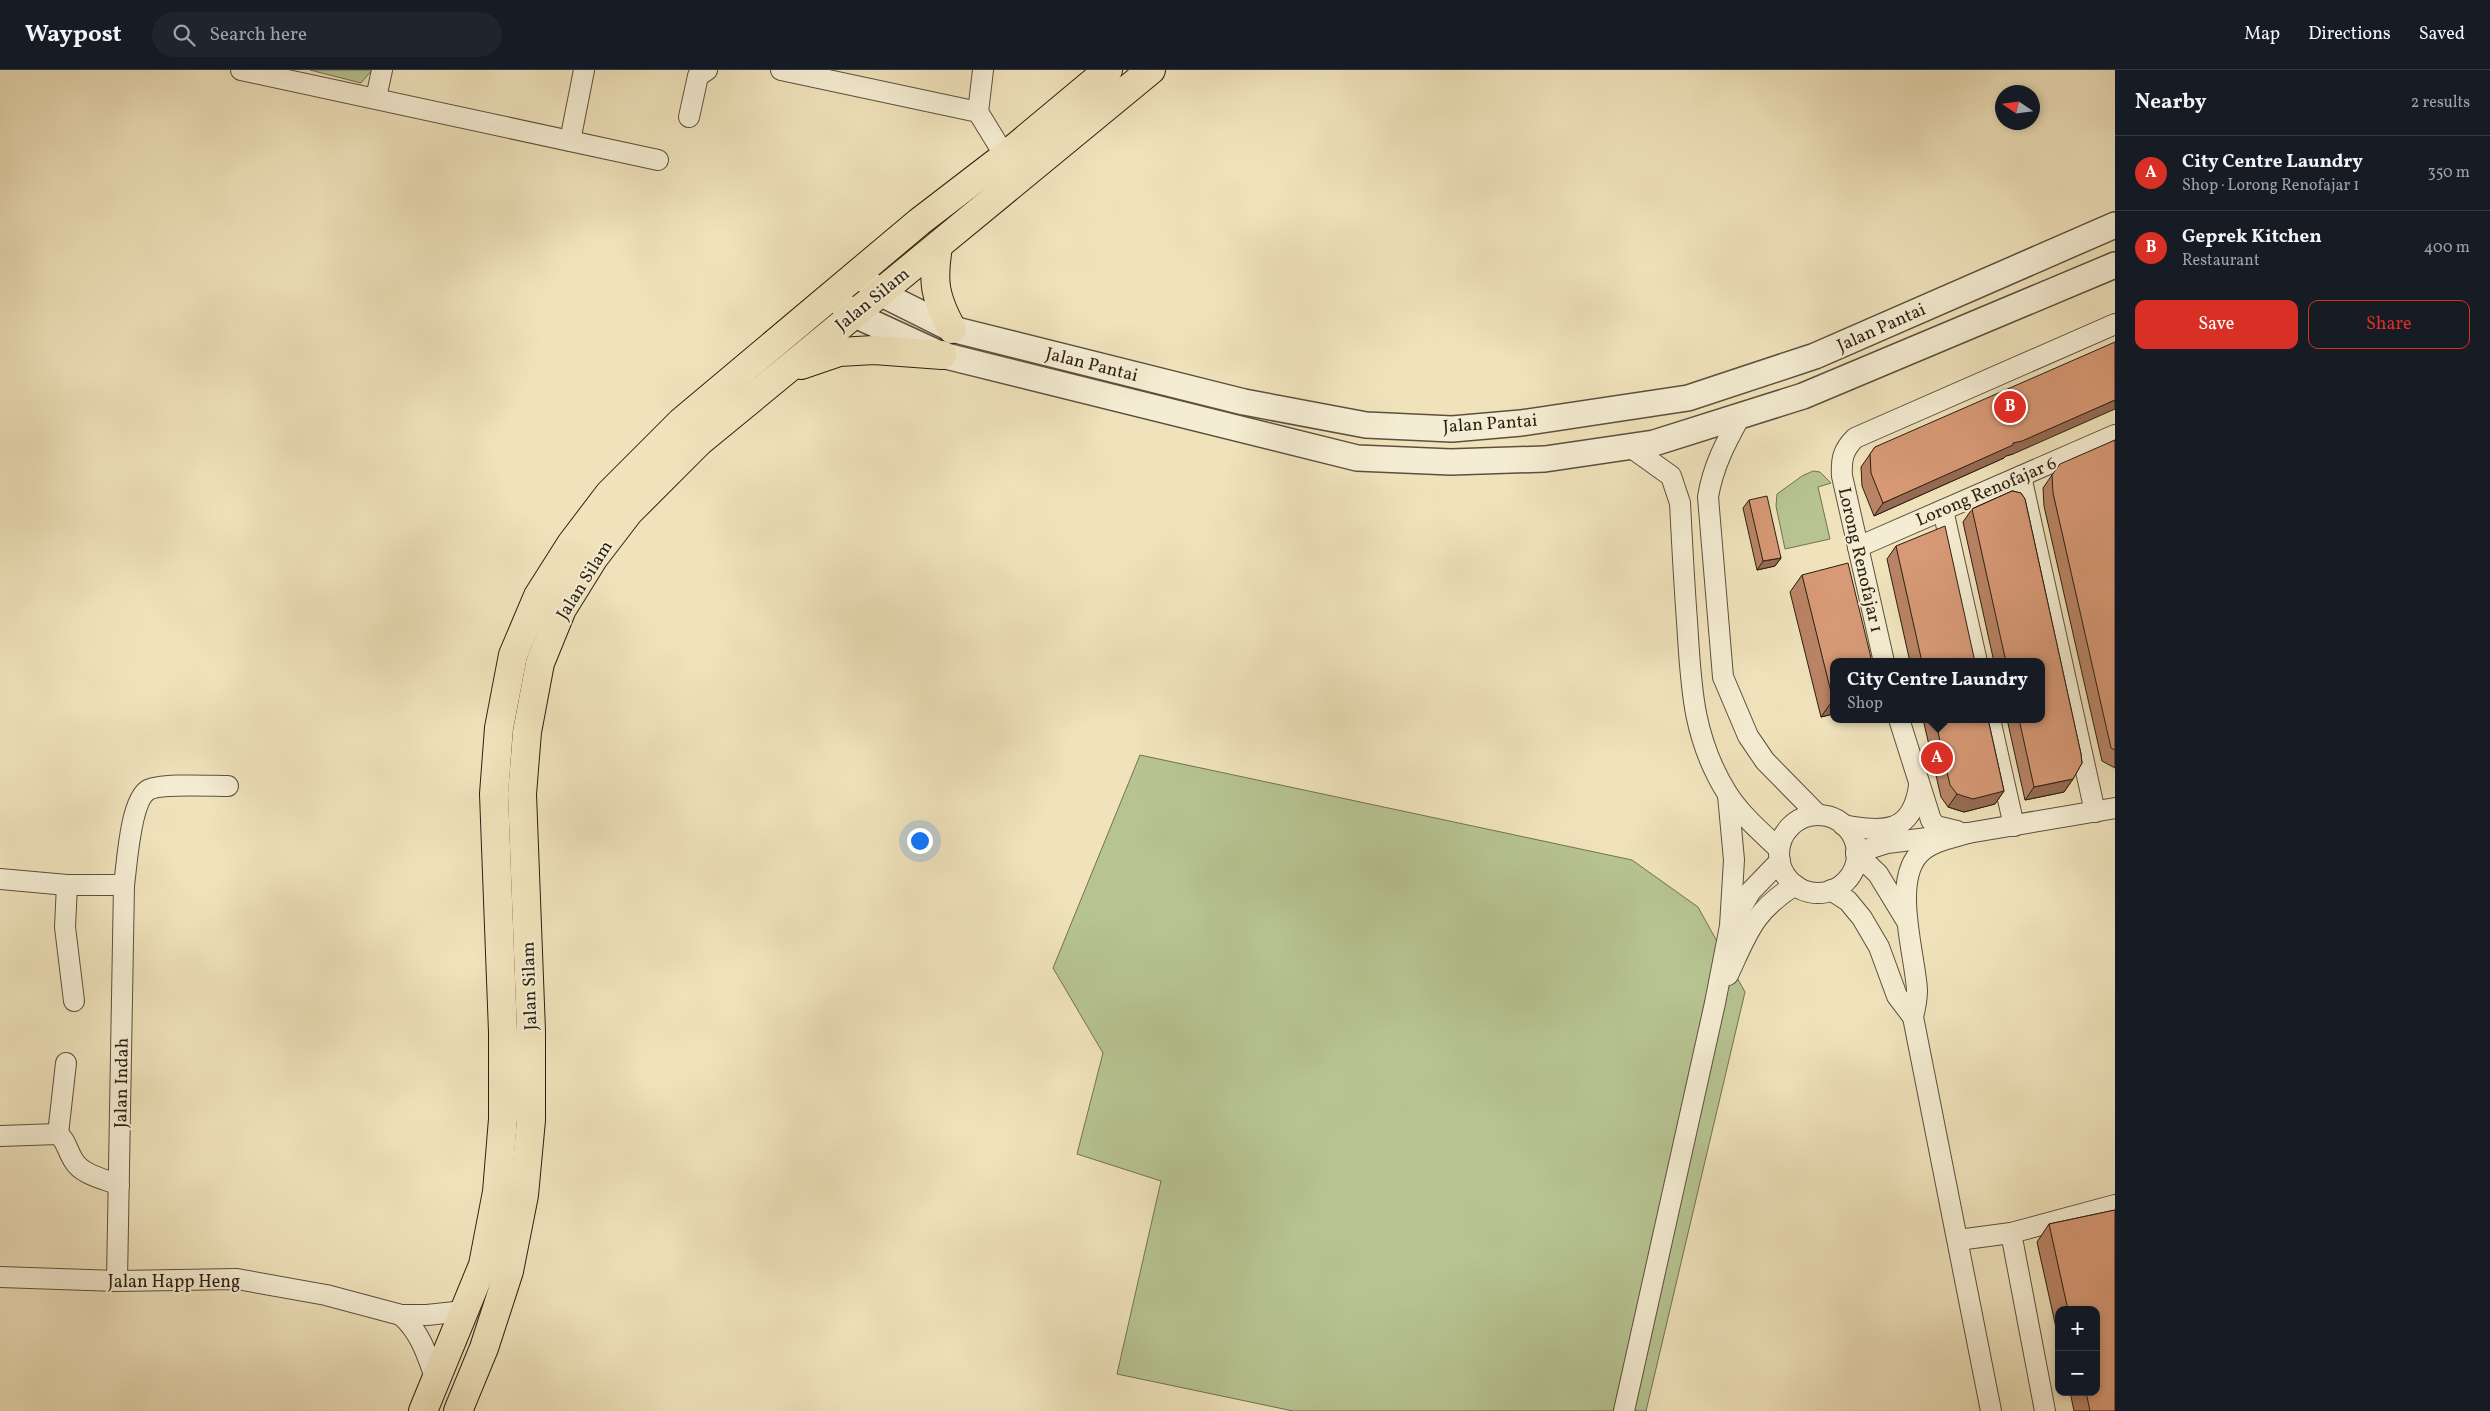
<!DOCTYPE html>
<html lang="en">
<head>
<meta charset="utf-8">
<style>
	:root { --surface:#171b24; --page:#20242c; --text:#f1f3f6; --muted:#9ea1a6; --line:#363941; --accent:#d93025 }
	body { margin:0; font-family:Vollkorn,serif; background:var(--page); color:var(--text) }
	.controls { position:absolute; right:15px; bottom:15px; display:grid; overflow:hidden; border-radius:10px; box-shadow:0 2px 8px #0003 }
	.controls button { width:45px; height:45px; display:grid; place-items:center; padding:0; border:0; border-bottom:1px solid var(--line); background:var(--surface); color:var(--text); font:25px sans-serif }
	.compass { position:absolute; left:1995px; top:15px; width:45px; height:45px; border-radius:50%; background:var(--surface); box-shadow:0 2px 8px #0003; rotate:283deg }
	.you { position:absolute; left:919px; top:770px; width:18px; height:18px; margin:-12px; border:4px solid #fff; border-radius:50%; background:#1a73e8; box-shadow:0 0 0 8px #1a73e833 }
	.badge { display:grid; place-items:center; width:32px; height:32px; border-radius:50%; background:var(--accent); color:#fff; font-size:16px; font-weight:700 }
	.pin { position:absolute; translate:-50% -50%; border:2px solid #fff; box-shadow:0 1px 5px #0006 }
	.popup { position:absolute; left:1830px; top:588px; width:215px; height:65px; box-sizing:border-box; display:grid; place-content:center; border-radius:10px; background:var(--surface); filter:drop-shadow(0 1px 4px #0005); font-size:16px; white-space:nowrap; color:var(--muted) }
	.popup b { font-size:19px; color:var(--text) }
	.popup::after { content:''; position:absolute; left:50%; top:100%; margin-left:-10px; border:10px solid transparent; border-top-color:var(--surface) }
	.list { margin:0; padding:0; list-style:none }
	h2 { display:flex; justify-content:space-between; align-items:center; height:65px; margin:0; padding:0 20px; font-size:21px }
	h2 small { font-size:16px; font-weight:400; color:var(--muted) }
	.list li { display:grid; grid-template-columns:32px 1fr auto; gap:15px; align-items:center; box-sizing:border-box; height:75px; padding:0 20px; border-top:1px solid var(--line) }
	.list b { display:block; font-size:19px; white-space:nowrap }
	.list p { margin:0; font-size:16px; white-space:nowrap; color:var(--muted) }
	.list em { font-size:16px; font-style:normal; color:var(--muted) }
	.actions { display:flex; gap:10px; padding:15px 20px }
	.actions a { flex:1; padding:11px 0; border:1px solid var(--accent); border-radius:10px; text-align:center; font-size:18px; color:var(--accent) }
	.actions .main { background:var(--accent); color:#fff }
	.icon { flex:none; width:28px; height:28px; fill:none; stroke:currentColor; stroke-width:2; stroke-linecap:round; stroke-linejoin:round }
	.map { position:relative; flex:none; width:2115px; height:1341px; overflow:hidden }
	header { display:flex; align-items:center; gap:30px; box-sizing:border-box; height:70px; padding:0 25px; background:var(--surface); border-bottom:1px solid var(--line) }
	header strong { font-size:24px }
	nav { display:flex; gap:28px; margin-inline-start:auto; font-size:18px }
	.search { width:350px; height:45px; background:var(--page); display:flex; align-items:center; gap:12px; box-sizing:border-box; padding:0 18px; border-radius:28px; color:var(--muted); font-size:19px }
	main { display:flex }
	aside { flex:1; background:var(--surface) }
	.map>svg:first-child { display:block }
	.green { fill:#b7c492; stroke:#707252 }
	.lines { fill:none; stroke-linecap:round; stroke-linejoin:round }
	.minor-casing { stroke:#5c503d; stroke-width:22 }
	.tertiary-casing { stroke:#5c503d; stroke-width:28 }
	.trunk-casing { stroke:#2a1f13; stroke-width:30 }
	.minor { stroke:#f5edd3; stroke-width:20 }
	.tertiary { stroke:#f5edd3; stroke-width:25 }
	.trunk { stroke:#f0e3bc; stroke-width:28 }
	.wall { fill:#b98465; stroke:#2a1f13 }
	.shaded-wall { fill:#966b53; stroke:#2a1f13 }
	.building { fill:#d79976; stroke:#2a1f13 }
	.labels { text-anchor:middle; stroke-width:4; stroke-linejoin:round; paint-order:stroke }
	.street-label { font-size:18px; fill:#2a1f13; stroke:#f5edd3 }
</style>
</head>
<body>
<header>
<strong>Waypost</strong>
<div class="search"><svg class="icon" aria-label="search" viewBox="0 0 24 24"><circle cx="10" cy="10" r="6"/><path d="M15 15l6 6"/></svg>Search here</div>
<nav><a>Map</a><a>Directions</a><a>Saved</a></nav>
</header>
<main>
<div class="map">
<svg width="2115" height="1341" viewBox="0 0 2115 1341">
	<rect width="100%" height="100%" fill="#f0e3bc"/>
	<filter id="stains"><feTurbulence type="fractalNoise" baseFrequency=".004" numOctaves="4"/><feColorMatrix values="0 0 0 0 .2 0 0 0 0 .09 0 0 0 0 .02 0 0 0 .5 -.17"/></filter>
	<radialGradient id="worn" r=".72"><stop offset=".6" stop-color="#630" stop-opacity="0"/><stop offset="1" stop-color="#630" stop-opacity=".3"/></radialGradient>
	<g class="green">
		<path d="M310,0h62l-11,13z"/>
		<path d="M1813,401l7,1 11,11 -13,4 12,52 -45,10 -9,-43 1,-12 25,-18z"/>
		<path d="M1140,685l492,105 66,47 47,85 -99,419h-353l-176,-37 44,-193 -84,-27 26,-101 -50,-85z"/>
	</g>
	<g class="lines">
		<g class="minor-casing">
			<g id="minor">
				<path d="M241,0l417,90"/>
				<path d="M781,0l197,42 27,44"/>
				<path d="M376,28l6,-28"/>
				<path d="M978,42l5,-42"/>
				<path d="M689,47l9,-41 9,-6"/>
				<path d="M570,71l14,-71"/>
				<path d="M1741,345c-15,27 -28,51 -33,82l15,180 25,59 17,25 53,54"/>
				<path d="M1629,376l42,30 9,27c2,39 4,79 7,118 4,64 5,116 40,172 14,22 34,39 52,56"/>
				<path d="M2021,406l74,336"/>
				<path d="M1943,440l34,152"/>
				<path d="M1858,477l257,-112"/>
				<path d="M1884,592l-42,-186c-1,-17 1,-26 13,-38l260,-114"/>
				<path d="M1899,649l32,101 5,6 21,5"/>
				<path d="M1990,649l24,107"/>
				<circle cx="1818" cy="784" r="39"/>
				<path d="M1843,755c40,7 69,10 76,-39"/>
				<path d="M1968,763c-16,5 -37,8 -49,21 -27,29 -4,100 -2,136 0,9 -2,19 -4,27l78,394"/>
				<path d="M1856,783l31,-10 81,-10 147,-25"/>
				<path d="M1856,783l22,21 28,46"/>
				<path d="M0,809l67,6h57l-7,396"/>
				<path d="M67,815l-2,42 9,74"/>
				<path d="M124,815c3,-20 6,-84 24,-95 12,-7 64,-4 80,-4"/>
				<path d="M1831,820l17,11 14,17 17,29 18,49 16,21"/>
				<path d="M1731,854l20,-33 29,-30"/>
				<path d="M1728,905c20,-43 25,-63 67,-90"/>
				<path d="M58,1064l8,-71"/>
				<path d="M0,1066l58,-2c9,7 9,17 16,27 8,14 31,18 45,24"/>
				<path d="M2011,1163l34,178"/>
				<path d="M1958,1170l53,-7 104,-28"/>
				<path d="M0,1207l117,4 120,-2 89,16 75,20h26l37,-4"/>
				<path d="M401,1245c20,18 26,40 35,65"/>
				<path d="M1624,1341l91,-408 15,-77 4,-66 -6,-65"/>
			</g>
		</g>
		<g class="tertiary-casing">
			<g id="tertiary">
				<path d="M858,203l22,20 72,36 292,73 122,23 86,4 69,-6 167,-25 127,-42 300,-131"/>
				<path d="M832,225l21,19 89,41 415,103 94,4 94,-3 109,-16 149,-47 312,-131"/>
			</g>
		</g>
		<g class="trunk-casing">
			<g id="trunk">
				<path d="M938,177c-6,35 -3,51 14,82"/>
				<path d="M801,295l38,-13 35,-2 68,5"/>
				<path d="M423,1341l60,-146 14,-73 6,-73v-87l-9,-238 5,-66 14,-73 25,-59 33,-52 38,-50 72,-72 238,-200 86,-66 103,-86"/>
				<path d="M458,1341l26,-63 25,-77 15,-76 7,-75v-89l-9,-237 5,-62 13,-69 22,-54 31,-50 36,-47 70,-70 452,-372"/>
			</g>
		</g>
		<use href="#minor" class="minor"/>
		<use href="#tertiary" class="tertiary"/>
		<use href="#trunk" class="trunk"/>
	</g>
	<g class="wall">
		<path d="M2115,370v328l-13,-7 -58,-255 -1,-18 9,-13z"/>
		<path d="M1875,377l138,7 -7,2 -2,2 -130,58 -12,-30 -1,-19z"/>
		<path d="M2012,421l9,2 4,6 56,255 1,9 -9,16 -9,13 -39,8 -18,-81h34v-57h-47l-31,-140 9,-13z"/>
		<path d="M1749,430l32,58 -6,8 -18,4 -14,-62z"/>
		<path d="M1896,476l79,116h-65l-23,-103z"/>
		<path d="M1802,505l31,87v52l-12,3 -31,-125z"/>
		<path d="M1923,649h65l16,72 -9,13 -31,8 -16,-5 -7,-10z"/>
		<path d="M2115,1140v201h-41l-4,-19h26v-82h-37v31l-22,-99 12,-18z"/>
	</g>
	<g class="shaded-wall">
		<path d="M2115,330v9l-102,45 -7,2 -2,2 -130,58 9,-13 130,-60z"/>
		<path d="M1781,488l-6,8 -18,4 6,-9z"/>
		<path d="M1833,630v14l-12,3z"/>
		<path d="M2073,709l-9,13 -39,8 9,-13z"/>
		<path d="M2004,721l-9,13 -31,8 -16,-5 9,-13z"/>
	</g>
	<g class="building">
		<path d="M2115,272v58l-93,41 -9,2v2l-130,58 -12,-30 -1,-19 5,-7z"/>
		<path d="M2115,370v310l-4,-2 -58,-255 -1,-18 8,-11z"/>
		<path d="M2012,421l9,2 4,6 56,255 1,9 -9,16 -39,8 -15,-68h22v-57h-35l-34,-153z"/>
		<path d="M1767,426l14,62 -18,3 -14,-61z"/>
		<path d="M1945,456l30,136h-53l-26,-116z"/>
		<path d="M1848,493l24,99h-39v38l-31,-125z"/>
		<path d="M1935,649h53l16,72 -31,8 -16,-5 -7,-9z"/>
		<path d="M2115,1140v201h-25l-4,-19h10v-82h-28l-19,-86z"/>
	</g>
	<g class="labels">
		<g class="street-label">
			<text transform="translate(872 229) rotate(-39)" y="6">Jalan Silam</text>
			<text transform="translate(1881 257) rotate(-24)" y="6">Jalan Pantai</text>
			<text transform="translate(1092 294) rotate(14)" y="6">Jalan Pantai</text>
			<text transform="translate(1490 353) rotate(-4)" y="6">Jalan Pantai</text>
			<text transform="translate(1986 421) rotate(-23)" y="6">Lorong Renofajar 6</text>
			<text transform="translate(1861 490) rotate(77)" y="6">Lorong Renofajar 1</text>
			<text transform="translate(584 510) rotate(-58)" y="6">Jalan Silam</text>
			<text transform="translate(529 916) rotate(-92)" y="6">Jalan Silam</text>
			<text transform="translate(121 1013) rotate(-89)" y="6">Jalan Indah</text>
			<text x="174" y="1217">Jalan Happ Heng</text>
		</g>
	</g>
	<rect width="100%" height="100%" filter="url(#stains)"/>
	<rect width="100%" height="100%" fill="url(#worn)"/>
</svg>
<div class="controls">
<button>+</button>
<button>−</button>
</div>
<svg class="compass" viewBox="-18 -18 36 36"><path d="M0-13l5 13h-10z" fill="#e53935"/><path d="M0 13l5-13h-10z" fill="#9ea1a6"/></svg>
<div class="you"></div>
<div class="pin badge" style="left:1937px;top:688px">A</div>
<div class="popup"><b>City Centre Laundry</b>Shop</div>
<div class="pin badge" style="left:2010px;top:337px">B</div>
</div>
<aside>
<h2>Nearby<small>2 results</small></h2>
<ul class="list">
<li><span class="badge">A</span><div><b>City Centre Laundry</b><p>Shop · Lorong Renofajar 1</p></div><em>350 m</em></li>
<li><span class="badge">B</span><div><b>Geprek Kitchen</b><p>Restaurant</p></div><em>400 m</em></li>
</ul>
<div class="actions"><a class="main">Save</a><a>Share</a></div>
</aside>
</main>
</body>
</html>
